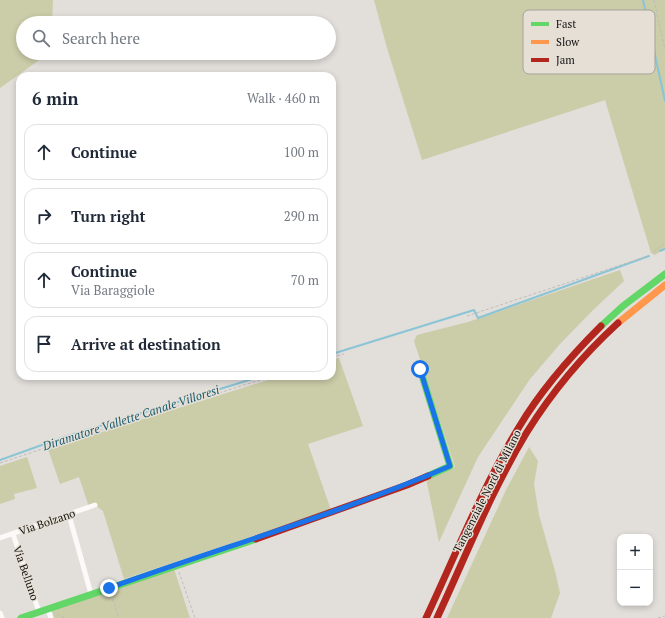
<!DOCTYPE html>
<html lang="en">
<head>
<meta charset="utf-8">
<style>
	:root { --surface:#fff; --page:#f6f6f7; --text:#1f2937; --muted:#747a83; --line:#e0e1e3 }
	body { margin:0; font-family:"PT Serif",serif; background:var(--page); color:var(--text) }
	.controls { position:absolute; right:12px; bottom:12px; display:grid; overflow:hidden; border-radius:8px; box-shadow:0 2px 6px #0003 }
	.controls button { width:36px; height:36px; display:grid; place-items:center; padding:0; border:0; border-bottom:1px solid var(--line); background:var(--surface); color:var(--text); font:20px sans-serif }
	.stop { position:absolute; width:12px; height:12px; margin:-9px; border:3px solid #1a73e8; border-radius:50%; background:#fff }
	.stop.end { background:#1a73e8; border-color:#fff; box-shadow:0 1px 4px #0008 }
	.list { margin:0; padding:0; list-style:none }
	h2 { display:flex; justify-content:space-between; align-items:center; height:52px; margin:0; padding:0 16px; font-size:17px }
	h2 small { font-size:13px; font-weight:400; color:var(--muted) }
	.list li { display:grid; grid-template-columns:26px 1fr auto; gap:12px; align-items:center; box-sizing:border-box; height:56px; margin:0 8px 8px; padding:0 8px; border:1px solid var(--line); border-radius:12px }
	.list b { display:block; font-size:15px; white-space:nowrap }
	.list p { margin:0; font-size:13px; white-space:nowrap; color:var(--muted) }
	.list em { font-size:13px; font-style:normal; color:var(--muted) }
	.icon { flex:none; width:22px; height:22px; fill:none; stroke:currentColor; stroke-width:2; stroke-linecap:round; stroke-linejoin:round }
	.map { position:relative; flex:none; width:665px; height:618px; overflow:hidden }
	.search { position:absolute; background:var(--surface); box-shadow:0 2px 6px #0003; left:16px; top:16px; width:320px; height:44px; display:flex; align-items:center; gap:10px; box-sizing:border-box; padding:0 14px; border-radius:22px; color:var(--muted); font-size:15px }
	.panel { position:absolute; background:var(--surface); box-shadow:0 2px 6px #0003; left:16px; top:72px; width:320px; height:308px; border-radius:12px }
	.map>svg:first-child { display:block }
	.green { fill:#cbcca8 }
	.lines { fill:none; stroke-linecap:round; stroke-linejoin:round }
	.stream { stroke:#8ac5d6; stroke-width:2 }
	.path { stroke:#bfbdbc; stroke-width:1; stroke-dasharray:3 2; stroke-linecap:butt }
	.street { stroke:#fbfaf9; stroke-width:5 }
	.fast { stroke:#63d668; stroke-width:7 }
	.slow { stroke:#ff974d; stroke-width:7 }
	.jam { stroke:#b3261e; stroke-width:7 }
	.route { stroke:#1a73e8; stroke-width:5 }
	.labels { text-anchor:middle; stroke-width:3; stroke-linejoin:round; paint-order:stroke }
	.street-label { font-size:11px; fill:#12100d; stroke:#e5dfd6 }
	.water-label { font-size:12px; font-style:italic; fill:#185d71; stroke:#e5dfd6 }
	.key { fill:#e5dfd6; stroke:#a6a19a; stroke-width:1 }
	.key-label { font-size:11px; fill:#12100d }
</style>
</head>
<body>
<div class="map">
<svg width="665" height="618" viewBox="0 0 665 618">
	<rect width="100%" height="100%" fill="#e2deda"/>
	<g class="green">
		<path d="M0,0h53l-1,23h-29v30h22l-6,7 -39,28z"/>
		<path d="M374,0h291v248l-10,7 -4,-2 -46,-153 -183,60 -35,-112z"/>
		<path d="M620,270l4,11 -31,29 -33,34 -30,35 -52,78 -39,85 -13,-64 29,-11 -41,-126 3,-6 51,-13z"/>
		<path d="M339,358l24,68 -55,18 23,66 -207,69 -21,-68 -8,-6 -6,2 -10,-30 -19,7 -12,-35 233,-73h51v-16z"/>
		<path d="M529,447l9,14 -4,23 5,31 16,56 5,22 -9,25h-104l59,-128z"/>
		<path d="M27,457l10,31 -23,6 1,5 -15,5v-38z"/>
		<path d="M174,569l16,49h-136l-2,-7z"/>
	</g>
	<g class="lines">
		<g class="stream">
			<path d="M643,0l22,101"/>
			<path d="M660,251l5,-2"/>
			<path d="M332,354l142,-44 4,8 171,-62"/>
			<path d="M0,460l64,-23 198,-61"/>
		</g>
		<g class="path">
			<path d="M654,0l11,49"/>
			<path d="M654,252l11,-9"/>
			<path d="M467,316l181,-60"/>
			<path d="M332,357l12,-3"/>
			<path d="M0,463l69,-23 204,-64"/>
			<path d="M179,572l16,46"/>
			<path d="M111,594l8,24"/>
			<path d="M57,614l8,4"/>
			<path d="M658,618l7,-2"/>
		</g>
		<g class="street">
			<path d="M69,515l22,79"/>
			<path d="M13,534l26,78"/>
			<path d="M0,538l95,-33"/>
			<path d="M48,609l3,9"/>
			<path d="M0,613l2,5"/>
		</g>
		<g class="fast">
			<path d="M601,326l22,-20 42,-32"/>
			<path d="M420,369l30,97 -22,10"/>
			<path d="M21,618l235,-79"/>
		</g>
		<path class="slow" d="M618,323l47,-38"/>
		<g class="jam">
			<path d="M256,539l151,-54 21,-9"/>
			<path d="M426,618c30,-64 56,-130 93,-191 22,-37 51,-70 82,-101"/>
			<path d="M437,618c29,-62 54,-127 90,-186 25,-40 56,-77 91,-109"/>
		</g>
	</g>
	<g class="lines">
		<path class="route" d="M109,588c113,-41 230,-74 341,-122l-30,-97"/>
	</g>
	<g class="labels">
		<g class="street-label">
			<text transform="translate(487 491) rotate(-63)" y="4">Tangenziale Nord di Milano</text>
			<text transform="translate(47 522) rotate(-19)" y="4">Via Bolzano</text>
			<text transform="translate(26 573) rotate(71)" y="4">Via Belluno</text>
		</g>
		<g class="water-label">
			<text transform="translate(131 418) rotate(-18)" y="4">Diramatore Vallette Canale Villoresi</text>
		</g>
	</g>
	<rect x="523" y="10" width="132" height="64" rx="6" class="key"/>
	<rect x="531" y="22" width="18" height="4" fill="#63d668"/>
	<rect x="531" y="40" width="18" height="4" fill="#ff974d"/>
	<rect x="531" y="58" width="18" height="4" fill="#b3261e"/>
	<g class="key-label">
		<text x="556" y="28">Fast</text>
		<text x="556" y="46">Slow</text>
		<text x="556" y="64">Jam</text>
	</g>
</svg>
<div class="controls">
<button>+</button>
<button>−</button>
</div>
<div class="stop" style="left:420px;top:369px"></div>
<div class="stop end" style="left:109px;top:588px"></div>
<div class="search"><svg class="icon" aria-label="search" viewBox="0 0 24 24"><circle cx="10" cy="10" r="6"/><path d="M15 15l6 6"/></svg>Search here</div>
<section class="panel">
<h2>6 min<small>Walk · 460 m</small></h2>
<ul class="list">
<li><svg class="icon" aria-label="ahead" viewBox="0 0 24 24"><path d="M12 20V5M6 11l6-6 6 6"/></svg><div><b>Continue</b></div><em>100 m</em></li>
<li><svg class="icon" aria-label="right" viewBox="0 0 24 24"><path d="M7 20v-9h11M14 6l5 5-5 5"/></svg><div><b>Turn right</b></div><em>290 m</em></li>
<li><svg class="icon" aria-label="ahead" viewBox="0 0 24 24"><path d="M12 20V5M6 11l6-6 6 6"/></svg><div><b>Continue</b><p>Via Baraggiole</p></div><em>70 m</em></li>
<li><svg class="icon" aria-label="arrive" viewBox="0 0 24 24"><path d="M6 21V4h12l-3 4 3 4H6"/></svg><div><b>Arrive at destination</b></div></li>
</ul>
</section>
</div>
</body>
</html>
